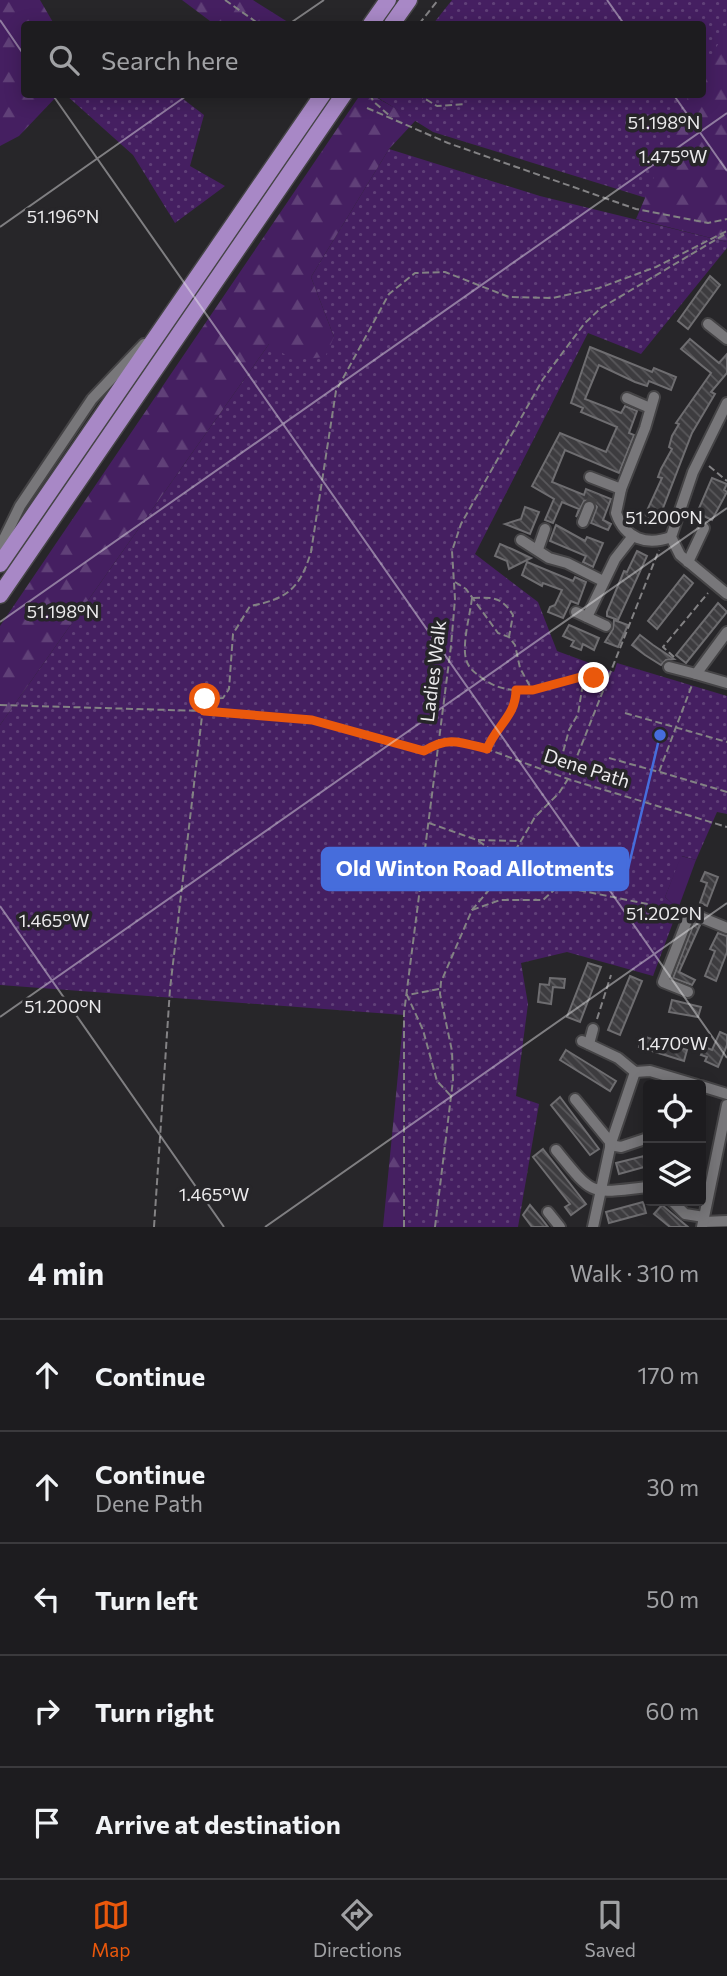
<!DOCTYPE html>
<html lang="en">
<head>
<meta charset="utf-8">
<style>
	:root { --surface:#1d1c1f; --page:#252528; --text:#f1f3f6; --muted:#a0a1a4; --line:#3b3a3d; --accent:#ea580c }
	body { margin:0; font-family:Commissioner,sans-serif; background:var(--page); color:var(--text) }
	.controls { position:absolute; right:21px; bottom:21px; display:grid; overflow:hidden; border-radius:7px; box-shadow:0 4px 18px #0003 }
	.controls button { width:63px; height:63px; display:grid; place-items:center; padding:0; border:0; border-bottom:2px solid var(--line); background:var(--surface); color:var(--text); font:35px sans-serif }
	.stop { position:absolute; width:21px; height:21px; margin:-16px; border:5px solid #ea580c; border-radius:50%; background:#fff }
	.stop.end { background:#ea580c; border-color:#fff; box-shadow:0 2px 7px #0008 }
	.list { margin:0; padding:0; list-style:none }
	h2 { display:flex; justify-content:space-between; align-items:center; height:91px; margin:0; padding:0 28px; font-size:30px }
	h2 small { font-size:23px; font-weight:400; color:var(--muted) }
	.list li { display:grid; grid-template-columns:46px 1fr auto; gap:21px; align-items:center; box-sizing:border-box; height:112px; padding:0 28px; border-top:2px solid var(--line) }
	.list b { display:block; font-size:26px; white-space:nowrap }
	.list p { margin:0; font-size:23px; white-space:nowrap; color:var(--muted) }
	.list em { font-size:23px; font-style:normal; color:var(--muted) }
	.icon { flex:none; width:38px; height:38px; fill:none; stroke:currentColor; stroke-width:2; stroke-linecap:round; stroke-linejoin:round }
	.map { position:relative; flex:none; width:727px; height:1227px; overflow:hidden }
	.search { position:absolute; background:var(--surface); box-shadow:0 4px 18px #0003; left:21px; right:21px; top:21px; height:77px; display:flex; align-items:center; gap:18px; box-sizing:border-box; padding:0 24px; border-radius:7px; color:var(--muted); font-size:26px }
	.sheet { height:651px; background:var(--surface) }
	nav { display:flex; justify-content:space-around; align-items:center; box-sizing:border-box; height:98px; border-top:2px solid var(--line); background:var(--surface); font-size:19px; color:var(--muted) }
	nav a { display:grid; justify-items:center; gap:4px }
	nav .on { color:var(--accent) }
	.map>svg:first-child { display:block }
	.grass { fill:url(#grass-dots) }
	.forest { fill:url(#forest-firs) }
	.park { fill:#451f61 }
	.building { fill:url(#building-back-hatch); stroke:#6e6d70; stroke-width:2 }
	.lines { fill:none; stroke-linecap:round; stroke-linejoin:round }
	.minor-tunnel { stroke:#454446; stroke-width:10; stroke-dasharray:10 5; stroke-linecap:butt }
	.minor-casing { stroke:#454446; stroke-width:14 }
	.highway-casing { stroke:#454446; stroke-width:19 }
	.path { stroke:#838284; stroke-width:2; stroke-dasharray:7 3.5; stroke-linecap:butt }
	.minor { stroke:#78777a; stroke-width:10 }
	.highway { stroke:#a888c6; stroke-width:16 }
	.route { stroke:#ea580c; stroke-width:9 }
	.ticks { fill:none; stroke:#ecebed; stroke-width:2; stroke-opacity:0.45 }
	.labels { text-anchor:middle; stroke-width:7; stroke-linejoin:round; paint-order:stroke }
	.street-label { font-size:19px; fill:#ecebed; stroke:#272629 }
	.ticks-label { font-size:18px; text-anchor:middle; fill:#ecebed; stroke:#272629; stroke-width:7; stroke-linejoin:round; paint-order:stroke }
	.leader { fill:none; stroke:#466ddc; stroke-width:2.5 }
	.callout-dot { fill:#466ddc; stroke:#272629; stroke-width:2.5 }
	.callout { fill:#466ddc; stroke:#466ddc; stroke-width:2.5 }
	.callout-label { font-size:21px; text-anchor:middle; font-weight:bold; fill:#fff }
</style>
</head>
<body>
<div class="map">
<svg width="727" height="1227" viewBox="0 0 727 1227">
	<defs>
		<pattern id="grass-dots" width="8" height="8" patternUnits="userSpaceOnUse" patternTransform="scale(1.75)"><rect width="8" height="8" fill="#451f61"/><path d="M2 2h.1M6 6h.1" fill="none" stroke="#604078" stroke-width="1.8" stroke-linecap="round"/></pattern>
		<pattern id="forest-firs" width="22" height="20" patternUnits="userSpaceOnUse" patternTransform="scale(1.75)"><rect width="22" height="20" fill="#451f61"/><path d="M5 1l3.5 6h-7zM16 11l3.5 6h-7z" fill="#604078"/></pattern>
		<pattern id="building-back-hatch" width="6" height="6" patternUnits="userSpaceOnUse" patternTransform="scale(1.75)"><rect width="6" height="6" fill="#3d3c3f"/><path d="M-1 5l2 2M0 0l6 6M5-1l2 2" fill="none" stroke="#59585b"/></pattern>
	</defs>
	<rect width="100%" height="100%" fill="#272629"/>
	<g class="grass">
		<path d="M452,0h275v219h-13l-281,-87 -56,-35 2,-3h323v-70h-269z"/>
		<path d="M66,95h112l26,20 -14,51 35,20 -50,37 -42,-68z"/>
		<path d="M389,149l151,47 187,46v6l-86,106 -53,-21 -113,221 63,48 19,49 57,21 3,-9 110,33v118l-10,-2 -21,48 -14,-4 -17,41 13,12 -25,67 -86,-24 -46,11 7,41 -12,92 23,8 -21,123h-113l-1,-212 -404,-30v-260l269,-381 65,-7 -23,-60z"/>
	</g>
	<g class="forest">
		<path d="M0,0h40l14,24h-30v70l34,1 -39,41 -19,10z"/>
		<path d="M182,0h71l38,24h-77z"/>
		<path d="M727,29v213l-91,-23 53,-124 13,-1 1,-24z"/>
		<path d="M360,95h12l44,25 -27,29 -78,128 23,60 -9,20 -32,3 -24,-16 -269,381v-99z"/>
		<path d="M404,1013v214h-21z"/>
	</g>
	<path class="park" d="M681,856l15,4 -18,49 -13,-12z"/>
	<g class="building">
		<path d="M710,276l10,9 -32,44 -10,-8z"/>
		<path d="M690,339l29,24 8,-9v19l-16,19 4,2 -23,39 -34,88 -13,-6 17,-37 -4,-1 3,-8 11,-20 -3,-2 3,-11 7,-12 -3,-1 35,-50 -30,-24z"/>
		<path d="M590,347l62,25 2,-4 22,9 -5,13 -22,-9 -2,5 -12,-4 -36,-17 -14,34 36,14 4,-7 12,5 -8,22 5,2 -15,38 -54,-23 -13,32 32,13 2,-6 25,10 -8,21 8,4 -3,6 -17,-7 6,-16 -6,-7 -7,1 -8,16 3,-8 -17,-7 -9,21 -8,-3 9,-21 -22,-13 28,-53 46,19 11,-25 -36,-15 2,-4 -12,-5z"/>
		<path d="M712,478l15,6 -3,6 3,2 -15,28 -15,-7z"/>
		<path d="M525,507l14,5 -9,22 -25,-10 16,-5z"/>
		<path d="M556,525l29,16 2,-4 16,6 -10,24 -10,-5 3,-6 -36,-15z"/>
		<path d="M500,544l14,6 17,8 -22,11 -2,-8 -12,-5z"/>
		<path d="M637,551l10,5 -29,64 -11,-4v-4l17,-41 3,1z"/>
		<path d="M527,562l46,19 2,-4 11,5 -8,22 -7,-3 -8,17 -15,-6 2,-5 5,-2 7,-15 -19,-7 -1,3 -20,-11z"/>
		<path d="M684,575l9,8 -36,46 -9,-8z"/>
		<path d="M718,603l9,9 -41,51 -10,-8z"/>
		<path d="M614,620l14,5 -10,22 -13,-5 8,-13z"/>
		<path d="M569,625l30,13 -5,12 -11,-6 -2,6 -10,-4 3,-5 -11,-5z"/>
		<path d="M640,635l13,10 21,14 -8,1 -5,5 -16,-10 -13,-10z"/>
		<path d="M705,872l13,5 -11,29 -7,-3 7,-20 -6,-2z"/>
		<path d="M694,923l6,2 -21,47 16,8 -3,5 -19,-7z"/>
		<path d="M718,933l9,3v16l-11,29 -11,-5 10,-25 -5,-2z"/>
		<path d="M588,963l13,4 -21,55 -13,-5z"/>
		<path d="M630,976l12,5 -22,54 -12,-5z"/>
		<path d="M550,978l15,1 -1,9 -11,-1 -2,17 -13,-2 2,-18 9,1z"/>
		<path d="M672,1000l29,7 -3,10 -29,-5z"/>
		<path d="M720,1032l7,3v10l-9,22 -13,-6 2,-4 -6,-2 4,-8 7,3z"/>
		<path d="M642,1036l45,14 -3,11 -45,-14z"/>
		<path d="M566,1050l50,31 -6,10 -50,-31z"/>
		<path d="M560,1097l39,52 -9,6 -39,-50z"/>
		<path d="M543,1149l43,55 -15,11 -6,-8 5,-3 -37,-47z"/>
		<path d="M648,1155v11l-29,8 -3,-11z"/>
		<path d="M643,1202l3,11 -37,10 -3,-11z"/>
		<path d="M530,1205l11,13 7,9h-16l-9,-12z"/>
		<path d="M662,1205l7,6 19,16h-18l-16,-13z"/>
	</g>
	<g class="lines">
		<path class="minor-tunnel" d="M589,507l6,-14"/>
		<g class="minor-casing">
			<g id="minor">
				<path d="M708,324l19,15"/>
				<path d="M654,397l-9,31 -24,61 -5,24c9,26 31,33 55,24"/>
				<path d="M627,398l23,10"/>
				<path d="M727,403l-34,69 -22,65 9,18 47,39"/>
				<path d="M590,477l31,12"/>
				<path d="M583,522l6,-15"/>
				<path d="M521,540l28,18 18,5 36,18"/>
				<path d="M0,547l20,-41 72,-107 52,-55"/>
				<path d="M538,549l7,-20"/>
				<path d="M688,562l16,-34"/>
				<path d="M576,612l30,14"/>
				<path d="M587,617l28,-58 18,-23"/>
				<path d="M669,667l27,7 31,-42"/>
				<path d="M696,674l31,9"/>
				<path d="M688,912l39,16"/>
				<path d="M688,992l-25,-10 27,-69"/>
				<path d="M582,1041l36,17 17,14 15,-1 47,14"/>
				<path d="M589,1044l4,-15"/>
				<path d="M701,1086l26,8"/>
				<path d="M575,1099l36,44"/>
				<path d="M610,1145l11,2 27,-9"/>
				<path d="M556,1150c39,48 33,43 92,37"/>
				<path d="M672,1201l13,13 19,3"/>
				<path d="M548,1212l12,15"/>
				<path d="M703,1222l24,-1"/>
				<path d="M593,1227l18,-84 24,-71"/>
				<path d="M702,1227l25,-122"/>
			</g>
		</g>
		<g class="highway-casing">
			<g id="highway">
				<path d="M371,24l17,-24"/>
				<path d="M392,24l17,-24"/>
				<path d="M0,564l323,-470"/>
				<path d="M0,595l344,-501"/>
			</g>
		</g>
		<g class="path">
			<path d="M225,0l34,24"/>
			<path d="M419,24l19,-24"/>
			<path d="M370,94l3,7 18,16"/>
			<path d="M417,94l20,12 28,-2"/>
			<path d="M367,108l81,35 188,66 72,14 19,-4"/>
			<path d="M709,466l18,15"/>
			<path d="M455,582l11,7 32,44 11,4 6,8 5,23 12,22"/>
			<path d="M472,598c-2,17 -8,37 -7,55 1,11 5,16 13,22 36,30 71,7 110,0l6,3 6,16"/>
			<path d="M473,598c20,-1 29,-1 40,17l-4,22"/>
			<path d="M674,657l-11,-10 45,-54"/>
			<path d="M0,705l204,6 108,9 111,31 16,-9 13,-1 35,8 81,30 159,48"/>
			<path d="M625,713l102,29"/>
			<path d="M487,749c9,-22 29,-33 29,-58"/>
			<path d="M609,758l50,14 33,-87"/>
			<path d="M569,769l-8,-9 8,-30 9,-16 6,-37"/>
			<path d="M660,772l67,20"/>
			<path d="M429,823l48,17 70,48 26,1 104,21"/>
			<path d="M478,840l40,1"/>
			<path d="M472,910l28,-10h43l11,-10"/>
			<path d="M439,989l-32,6 16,35 14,51 14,15"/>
			<path d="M597,1019l14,-44"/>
			<path d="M154,1227l16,-238 34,-290 19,-1 6,-9 4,-55 17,-28c38,-7 50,-18 61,-54l25,-161 53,-97 26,-21 30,-1 64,25 44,1 46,-10 57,-21 71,-36"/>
			<path d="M404,1227v-214l47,-367 4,-47 -3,-48 9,-27 82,-145 41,-55 17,-16 126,-75"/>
			<path d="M435,1227l18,-147 -1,-29 -12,-57 1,-12 31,-72 27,-32 36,-61 24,-24 9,-14 91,-229"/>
		</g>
		<use href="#minor" class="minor"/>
		<use href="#highway" class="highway"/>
	</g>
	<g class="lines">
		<path class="route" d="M205,699l-1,12 108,9 112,31c24,-15 36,-9 63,-2 9,-23 29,-33 29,-59h17l55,-15 6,3"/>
	</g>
	<path class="ticks" d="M607,0l17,24M0,20l24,35M289,24l35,-24M52,94l675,964M673,94l54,77M0,227l189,-133M0,622l727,-509M0,906l224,321M0,1017l727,-509M265,1227l462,-324"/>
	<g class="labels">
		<g class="street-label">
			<text transform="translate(433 671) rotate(-83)" y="7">Ladies Walk</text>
			<text transform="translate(587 768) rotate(18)" y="7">Dene Path</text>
		</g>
	</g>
	<g class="ticks-label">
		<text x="664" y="129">51.198°N</text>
		<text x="673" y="163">1.475°W</text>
		<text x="63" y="223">51.196°N</text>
		<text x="664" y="524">51.200°N</text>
		<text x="63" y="618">51.198°N</text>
		<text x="664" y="920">51.202°N</text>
		<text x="54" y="927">1.465°W</text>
		<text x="63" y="1013">51.200°N</text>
		<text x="673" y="1050">1.470°W</text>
		<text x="214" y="1201">1.465°W</text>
	</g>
	<path class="leader" d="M660 735L628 869"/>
	<circle class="callout-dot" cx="660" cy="735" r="7"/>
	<rect class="callout" x="322" y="848" width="306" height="42" rx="7"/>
	<g class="callout-label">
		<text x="475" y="876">Old Winton Road Allotments</text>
	</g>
</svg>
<div class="controls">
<button><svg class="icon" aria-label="locate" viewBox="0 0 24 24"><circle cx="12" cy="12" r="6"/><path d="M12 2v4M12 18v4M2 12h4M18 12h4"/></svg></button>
<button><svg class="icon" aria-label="layers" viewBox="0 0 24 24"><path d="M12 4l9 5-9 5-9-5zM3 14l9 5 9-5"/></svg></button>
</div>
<div class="stop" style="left:205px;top:699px"></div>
<div class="stop end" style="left:594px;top:678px"></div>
<div class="search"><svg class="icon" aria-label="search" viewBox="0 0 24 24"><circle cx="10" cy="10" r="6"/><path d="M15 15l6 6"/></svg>Search here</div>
</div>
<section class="sheet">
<h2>4 min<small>Walk · 310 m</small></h2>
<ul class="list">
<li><svg class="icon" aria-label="ahead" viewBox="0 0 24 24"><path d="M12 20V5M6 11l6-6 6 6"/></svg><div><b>Continue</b></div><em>170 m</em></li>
<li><svg class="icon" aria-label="ahead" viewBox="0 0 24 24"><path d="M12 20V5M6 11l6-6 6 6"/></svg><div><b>Continue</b><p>Dene Path</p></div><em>30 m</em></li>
<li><svg class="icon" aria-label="left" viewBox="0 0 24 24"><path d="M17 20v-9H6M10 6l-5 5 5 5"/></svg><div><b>Turn left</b></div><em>50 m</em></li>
<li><svg class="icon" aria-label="right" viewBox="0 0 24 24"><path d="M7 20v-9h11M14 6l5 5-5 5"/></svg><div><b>Turn right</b></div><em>60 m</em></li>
<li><svg class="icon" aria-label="arrive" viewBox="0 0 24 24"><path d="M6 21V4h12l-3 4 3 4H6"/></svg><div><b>Arrive at destination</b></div></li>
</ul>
</section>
<nav>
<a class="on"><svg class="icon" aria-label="map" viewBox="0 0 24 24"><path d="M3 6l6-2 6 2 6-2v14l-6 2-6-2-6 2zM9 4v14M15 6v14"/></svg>Map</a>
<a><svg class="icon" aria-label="directions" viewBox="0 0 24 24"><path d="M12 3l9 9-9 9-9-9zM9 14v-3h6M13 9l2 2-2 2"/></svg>Directions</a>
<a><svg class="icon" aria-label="saved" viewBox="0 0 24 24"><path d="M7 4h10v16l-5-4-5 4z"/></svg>Saved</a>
</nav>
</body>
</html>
